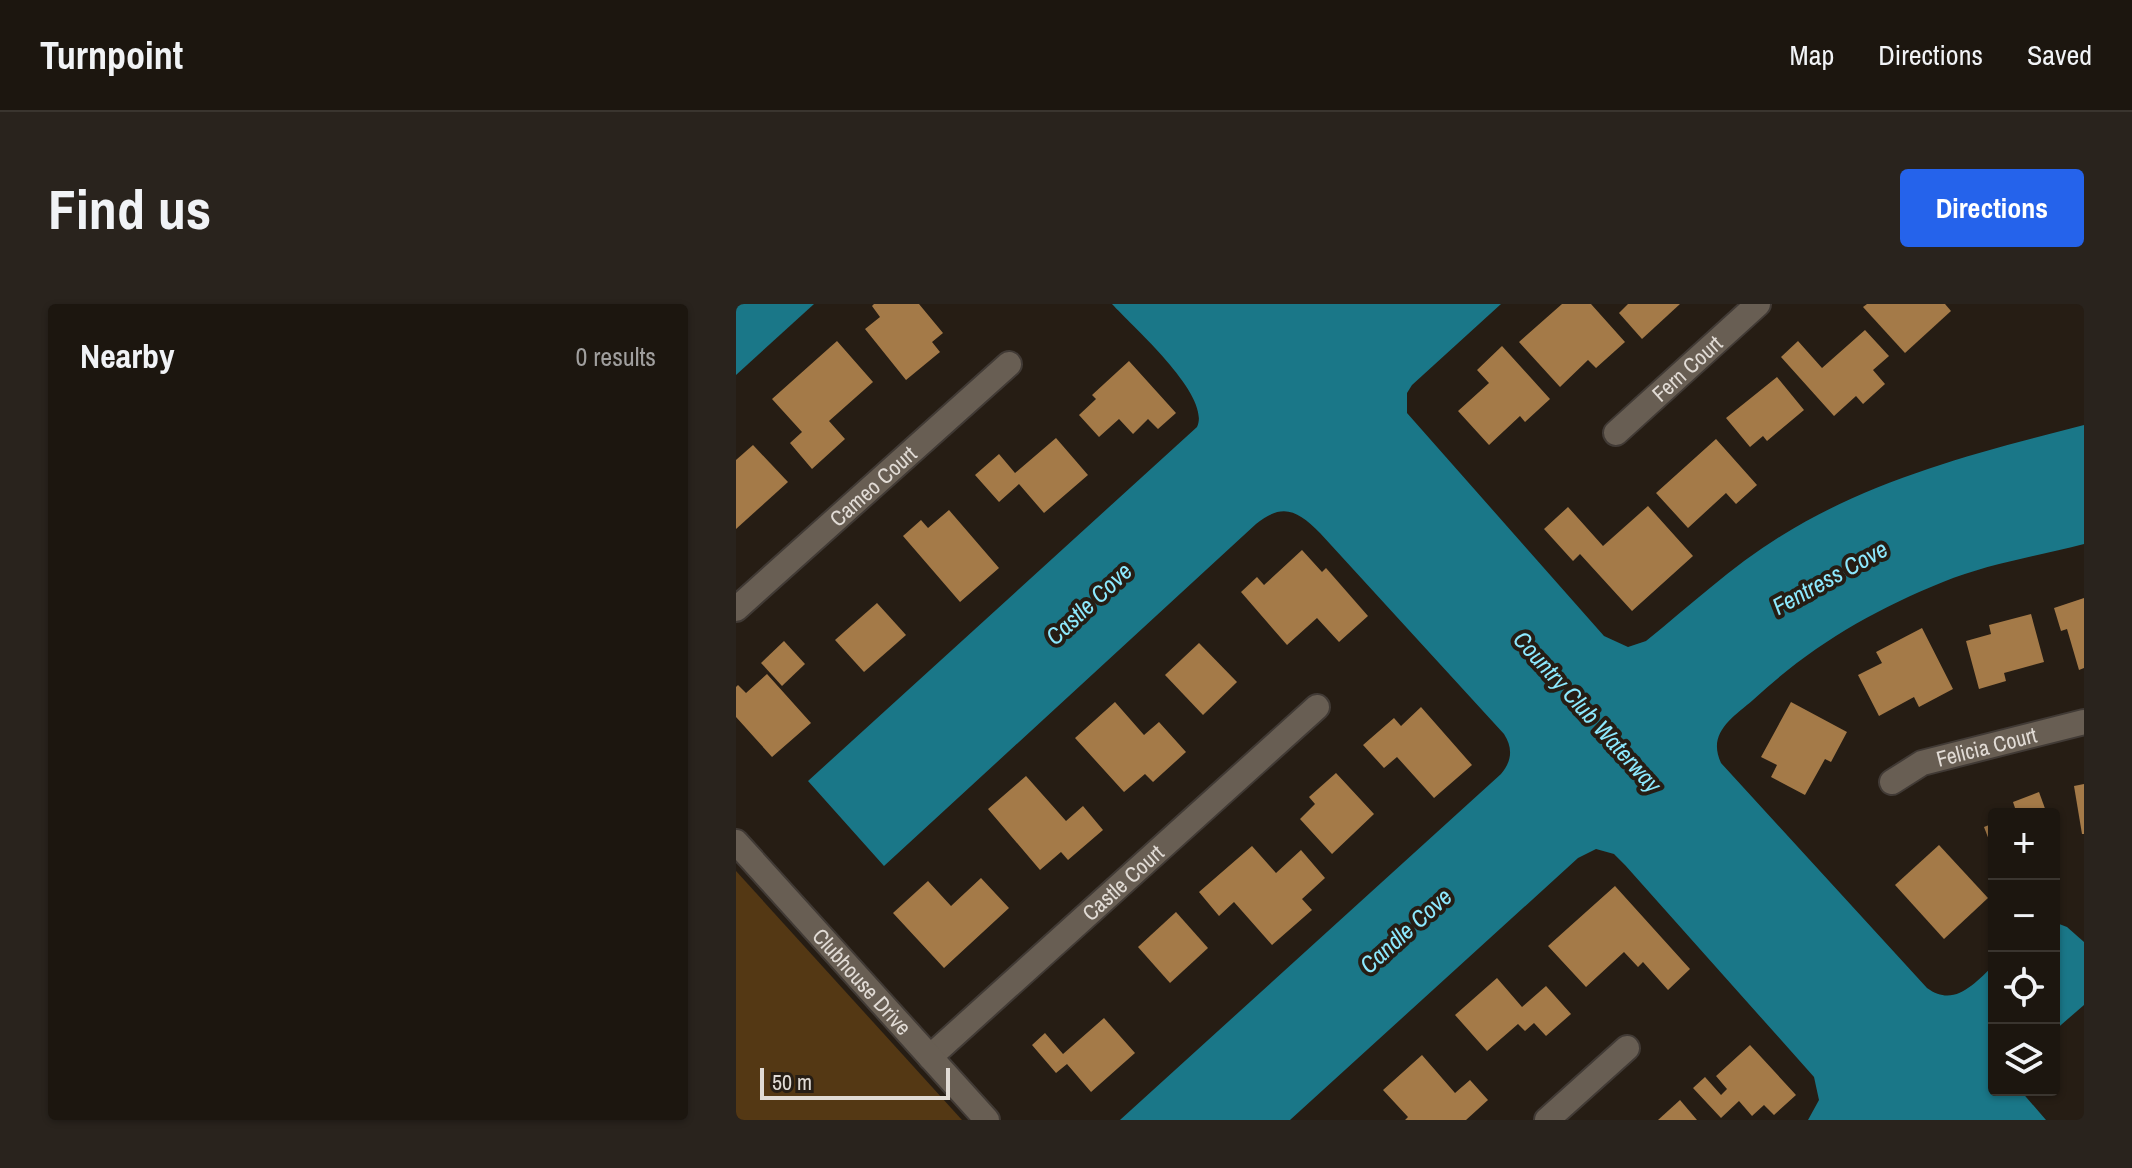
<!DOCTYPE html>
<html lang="en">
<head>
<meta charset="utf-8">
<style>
	:root { --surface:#1c160f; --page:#29231d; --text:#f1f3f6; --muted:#a09f9e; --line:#3a352f; --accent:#2563eb }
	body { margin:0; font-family:"Archivo Narrow",sans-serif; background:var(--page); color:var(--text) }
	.controls { position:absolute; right:24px; bottom:24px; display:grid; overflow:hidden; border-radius:8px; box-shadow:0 2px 6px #0004 }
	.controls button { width:72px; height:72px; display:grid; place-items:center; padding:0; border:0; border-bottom:2px solid var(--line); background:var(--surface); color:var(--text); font:40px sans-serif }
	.scale { position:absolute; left:24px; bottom:20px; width:190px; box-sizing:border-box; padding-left:8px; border:4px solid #e1dbd5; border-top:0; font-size:22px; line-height:28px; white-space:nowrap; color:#e1dbd5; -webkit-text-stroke:6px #261d14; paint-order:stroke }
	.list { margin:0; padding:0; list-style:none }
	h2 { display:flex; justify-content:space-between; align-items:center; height:104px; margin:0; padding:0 32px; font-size:34px }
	h2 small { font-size:26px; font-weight:400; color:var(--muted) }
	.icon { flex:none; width:44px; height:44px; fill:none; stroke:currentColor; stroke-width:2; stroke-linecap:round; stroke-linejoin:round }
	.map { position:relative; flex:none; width:1348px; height:816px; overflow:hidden; border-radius:8px }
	header { display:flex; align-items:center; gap:48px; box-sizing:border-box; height:112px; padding:0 40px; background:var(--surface); border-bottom:2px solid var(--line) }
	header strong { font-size:38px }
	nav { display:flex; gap:44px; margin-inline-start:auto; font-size:28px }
	.intro { display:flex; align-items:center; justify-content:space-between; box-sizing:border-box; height:192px; padding:0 48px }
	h1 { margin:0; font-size:56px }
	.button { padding:20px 36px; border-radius:8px; background:var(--accent); color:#fff; font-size:28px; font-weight:700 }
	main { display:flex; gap:48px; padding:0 48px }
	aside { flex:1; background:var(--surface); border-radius:8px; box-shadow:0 2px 6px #0004 }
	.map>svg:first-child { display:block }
	.green { fill:#543814 }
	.water { fill:#1a7788 }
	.building { fill:#a47a48 }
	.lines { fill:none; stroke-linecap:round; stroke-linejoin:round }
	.minor-casing { stroke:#413a35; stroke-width:28 }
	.tertiary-casing { stroke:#413a35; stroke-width:28 }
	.minor { stroke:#685e53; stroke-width:24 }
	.tertiary { stroke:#685e53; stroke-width:24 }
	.labels { text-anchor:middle; stroke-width:8; stroke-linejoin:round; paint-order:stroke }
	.street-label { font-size:22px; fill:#e1dbd5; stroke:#261d14 }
	.water-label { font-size:24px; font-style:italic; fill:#8de9fe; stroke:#261d14 }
</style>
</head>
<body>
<header>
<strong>Turnpoint</strong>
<nav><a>Map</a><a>Directions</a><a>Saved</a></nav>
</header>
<div class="intro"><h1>Find us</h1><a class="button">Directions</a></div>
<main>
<aside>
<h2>Nearby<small>0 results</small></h2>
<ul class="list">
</ul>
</aside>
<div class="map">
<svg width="1348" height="816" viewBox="0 0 1348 816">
	<rect width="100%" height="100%" fill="#261d14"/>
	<path class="green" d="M0,567l226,249h-226z"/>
	<g class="water">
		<path d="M0,0h78l-78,71z"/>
		<path d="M376,0h389l-89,81 -5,8v20l197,223 24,11 18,-6c44,-35 86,-75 135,-105 93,-58 198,-84 303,-111v119c-46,12 -97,20 -141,38 -72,29 -133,65 -190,118 -21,18 -46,33 -32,63l206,225c27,20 47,-4 67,-23v125h26l26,30h-238l11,-20 -5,-23 -189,-212 -11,-11 -18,-5 -18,9 -288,262h-170l381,-346c11,-13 12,-26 3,-40l-184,-201c-22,-22 -37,-31 -64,-9l-372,342 -76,-85 389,-354c15,-31 -64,-100 -85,-123z"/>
		<path d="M1318,618l13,5 17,15v63l-30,26z"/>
	</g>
	<g class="building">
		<path d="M138,0h45l24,29 -11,9 8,10 -34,28 -41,-51 15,-12 -8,-11z"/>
		<path d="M826,0h29l34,38 -29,26 -8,-8 -28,27 -41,-45z"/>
		<path d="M892,0h52l-38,35 -23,-26z"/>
		<path d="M1131,0h78l6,7 -46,42 -42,-46z"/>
		<path d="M1129,26l24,26 -16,14 12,14 -22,20 -7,-8 -22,20 -53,-59 17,-16 24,27z"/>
		<path d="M101,37l36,41 -44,39 16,18 -33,30 -22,-26 12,-11 -30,-33z"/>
		<path d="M766,42l48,53 -25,23 -5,-6 -31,29 -31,-34 31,-28 -12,-13z"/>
		<path d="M393,57l47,52 -18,16 -10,-10 -15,15 -14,-15 -20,18 -20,-22 17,-16 -4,-4z"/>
		<path d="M1041,73l27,33 -37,31 -4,-5 -13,11 -24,-29z"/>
		<path d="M320,134l32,37 -44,38 -25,-29 -20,18 -24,-27 24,-21 16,19z"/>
		<path d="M980,135l41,46 -21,19 -10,-11 -38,35 -32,-35z"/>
		<path d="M17,141l35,37 -52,47v-69z"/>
		<path d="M912,202l45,50 -61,55 -52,-57 -7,7 -29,-32 24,-22 35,39z"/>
		<path d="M213,206l50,58 -39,34 -57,-66 18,-16 7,8z"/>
		<path d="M566,246l20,22 4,-4 42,48 -29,26 -22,-24 -30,27 -46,-53 16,-15 7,8z"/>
		<path d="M1348,294v70l-5,2 -12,-41 -6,2 -7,-23z"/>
		<path d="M141,299l29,32 -42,37 -29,-32z"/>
		<path d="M1295,310l13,48 -40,11 2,8 -27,8 -13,-48 25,-7 -2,-9z"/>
		<path d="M1186,324l31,61 -34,18 -5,-10 -35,19 -21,-41 24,-12 -6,-11z"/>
		<path d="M48,337l21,23 -23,22 -21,-23z"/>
		<path d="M463,339l38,39 -34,33 -38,-40z"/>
		<path d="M31,370l44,49 -39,34 -36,-40v-30l2,-2 8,8z"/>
		<path d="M379,398l29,33 15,-13 27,30 -33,30 -8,-8 -21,18 -49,-54z"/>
		<path d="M1055,398l56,30 -16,30 -6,-3 -20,36 -34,-18 6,-12 -16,-8z"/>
		<path d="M685,403l51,58 -38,33 -37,-41 -13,11 -21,-23 31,-27 7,8z"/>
		<path d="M600,469l38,41 -42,40 -32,-35 15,-15 -6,-7z"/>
		<path d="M290,472l40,45 17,-15 20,24 -35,30 -7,-8 -21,18 -52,-61z"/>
		<path d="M1348,480v50h-2l-8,-48z"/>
		<path d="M1303,488l8,22h-30l-4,-12z"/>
		<path d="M1258,519v30l-10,-26z"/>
		<path d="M1203,541l49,53 -44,41 -49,-54z"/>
		<path d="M516,542l24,27 25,-23 24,28 -23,21 10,11 -40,35 -38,-43 -15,14 -20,-24z"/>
		<path d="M245,574l28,30 -65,60 -51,-55 35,-32 23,25z"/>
		<path d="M879,582l75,83 -22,21 -25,-28 -5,5 -14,-15 -38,35 -38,-41z"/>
		<path d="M440,608l32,36 -38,35 -32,-36z"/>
		<path d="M761,674l25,29 24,-21 25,28 -25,22 -12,-13 -9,8 -7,-7 -31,27 -32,-36z"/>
		<path d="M368,714l31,35 -44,39 -24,-28 -11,9 -24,-28 13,-12 18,21z"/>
		<path d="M1014,741l46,50 -22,20 -10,-10 -12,11 -13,-15 -18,17 -28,-30 12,-11 16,18 6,-6 -11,-13z"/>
		<path d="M686,751l33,38 15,-13 18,20 -22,20h-61l3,-3 -25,-27z"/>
		<path d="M944,796l17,20h-39z"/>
	</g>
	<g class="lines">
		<g class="minor-casing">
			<g id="minor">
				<path id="s1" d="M880,129l142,-129"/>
				<path id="s2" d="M0,305l273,-245"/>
				<path id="s3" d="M1156,478l30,-19 162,-41"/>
				<path id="s4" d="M194,753l387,-350"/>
				<path d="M811,816l80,-72"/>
			</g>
		</g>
		<g class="tertiary-casing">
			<g id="tertiary">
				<path id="s5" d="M0,538l251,278"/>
			</g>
		</g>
		<use href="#minor" class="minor"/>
		<use href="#tertiary" class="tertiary"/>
	</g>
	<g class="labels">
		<g class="street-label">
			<text dy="8" stroke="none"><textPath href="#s1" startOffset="96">Fern Court</textPath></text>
			<text dy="8" stroke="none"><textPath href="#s2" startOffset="184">Cameo Court</textPath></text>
			<text dy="8" stroke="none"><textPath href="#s3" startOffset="102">Felicia Court</textPath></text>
			<text dy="8" stroke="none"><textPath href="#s4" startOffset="260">Castle Court</textPath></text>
			<text dy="8" stroke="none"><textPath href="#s5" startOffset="188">Clubhouse Drive</textPath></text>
		</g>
		<g class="water-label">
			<text transform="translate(1094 274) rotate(-29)" y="8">Fentress Cove</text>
			<text transform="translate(353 300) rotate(-43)" y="8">Castle Cove</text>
			<text transform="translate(851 408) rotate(48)" y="8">Country Club Waterway</text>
			<text transform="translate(670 627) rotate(-42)" y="8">Candle Cove</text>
		</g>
	</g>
</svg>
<div class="controls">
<button>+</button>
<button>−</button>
<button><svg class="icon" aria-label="locate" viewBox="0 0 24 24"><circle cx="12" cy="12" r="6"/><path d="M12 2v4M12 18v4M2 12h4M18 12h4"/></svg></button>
<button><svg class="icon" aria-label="layers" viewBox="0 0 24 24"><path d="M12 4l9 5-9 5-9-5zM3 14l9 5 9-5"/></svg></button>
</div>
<div class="scale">50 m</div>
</div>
</main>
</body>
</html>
